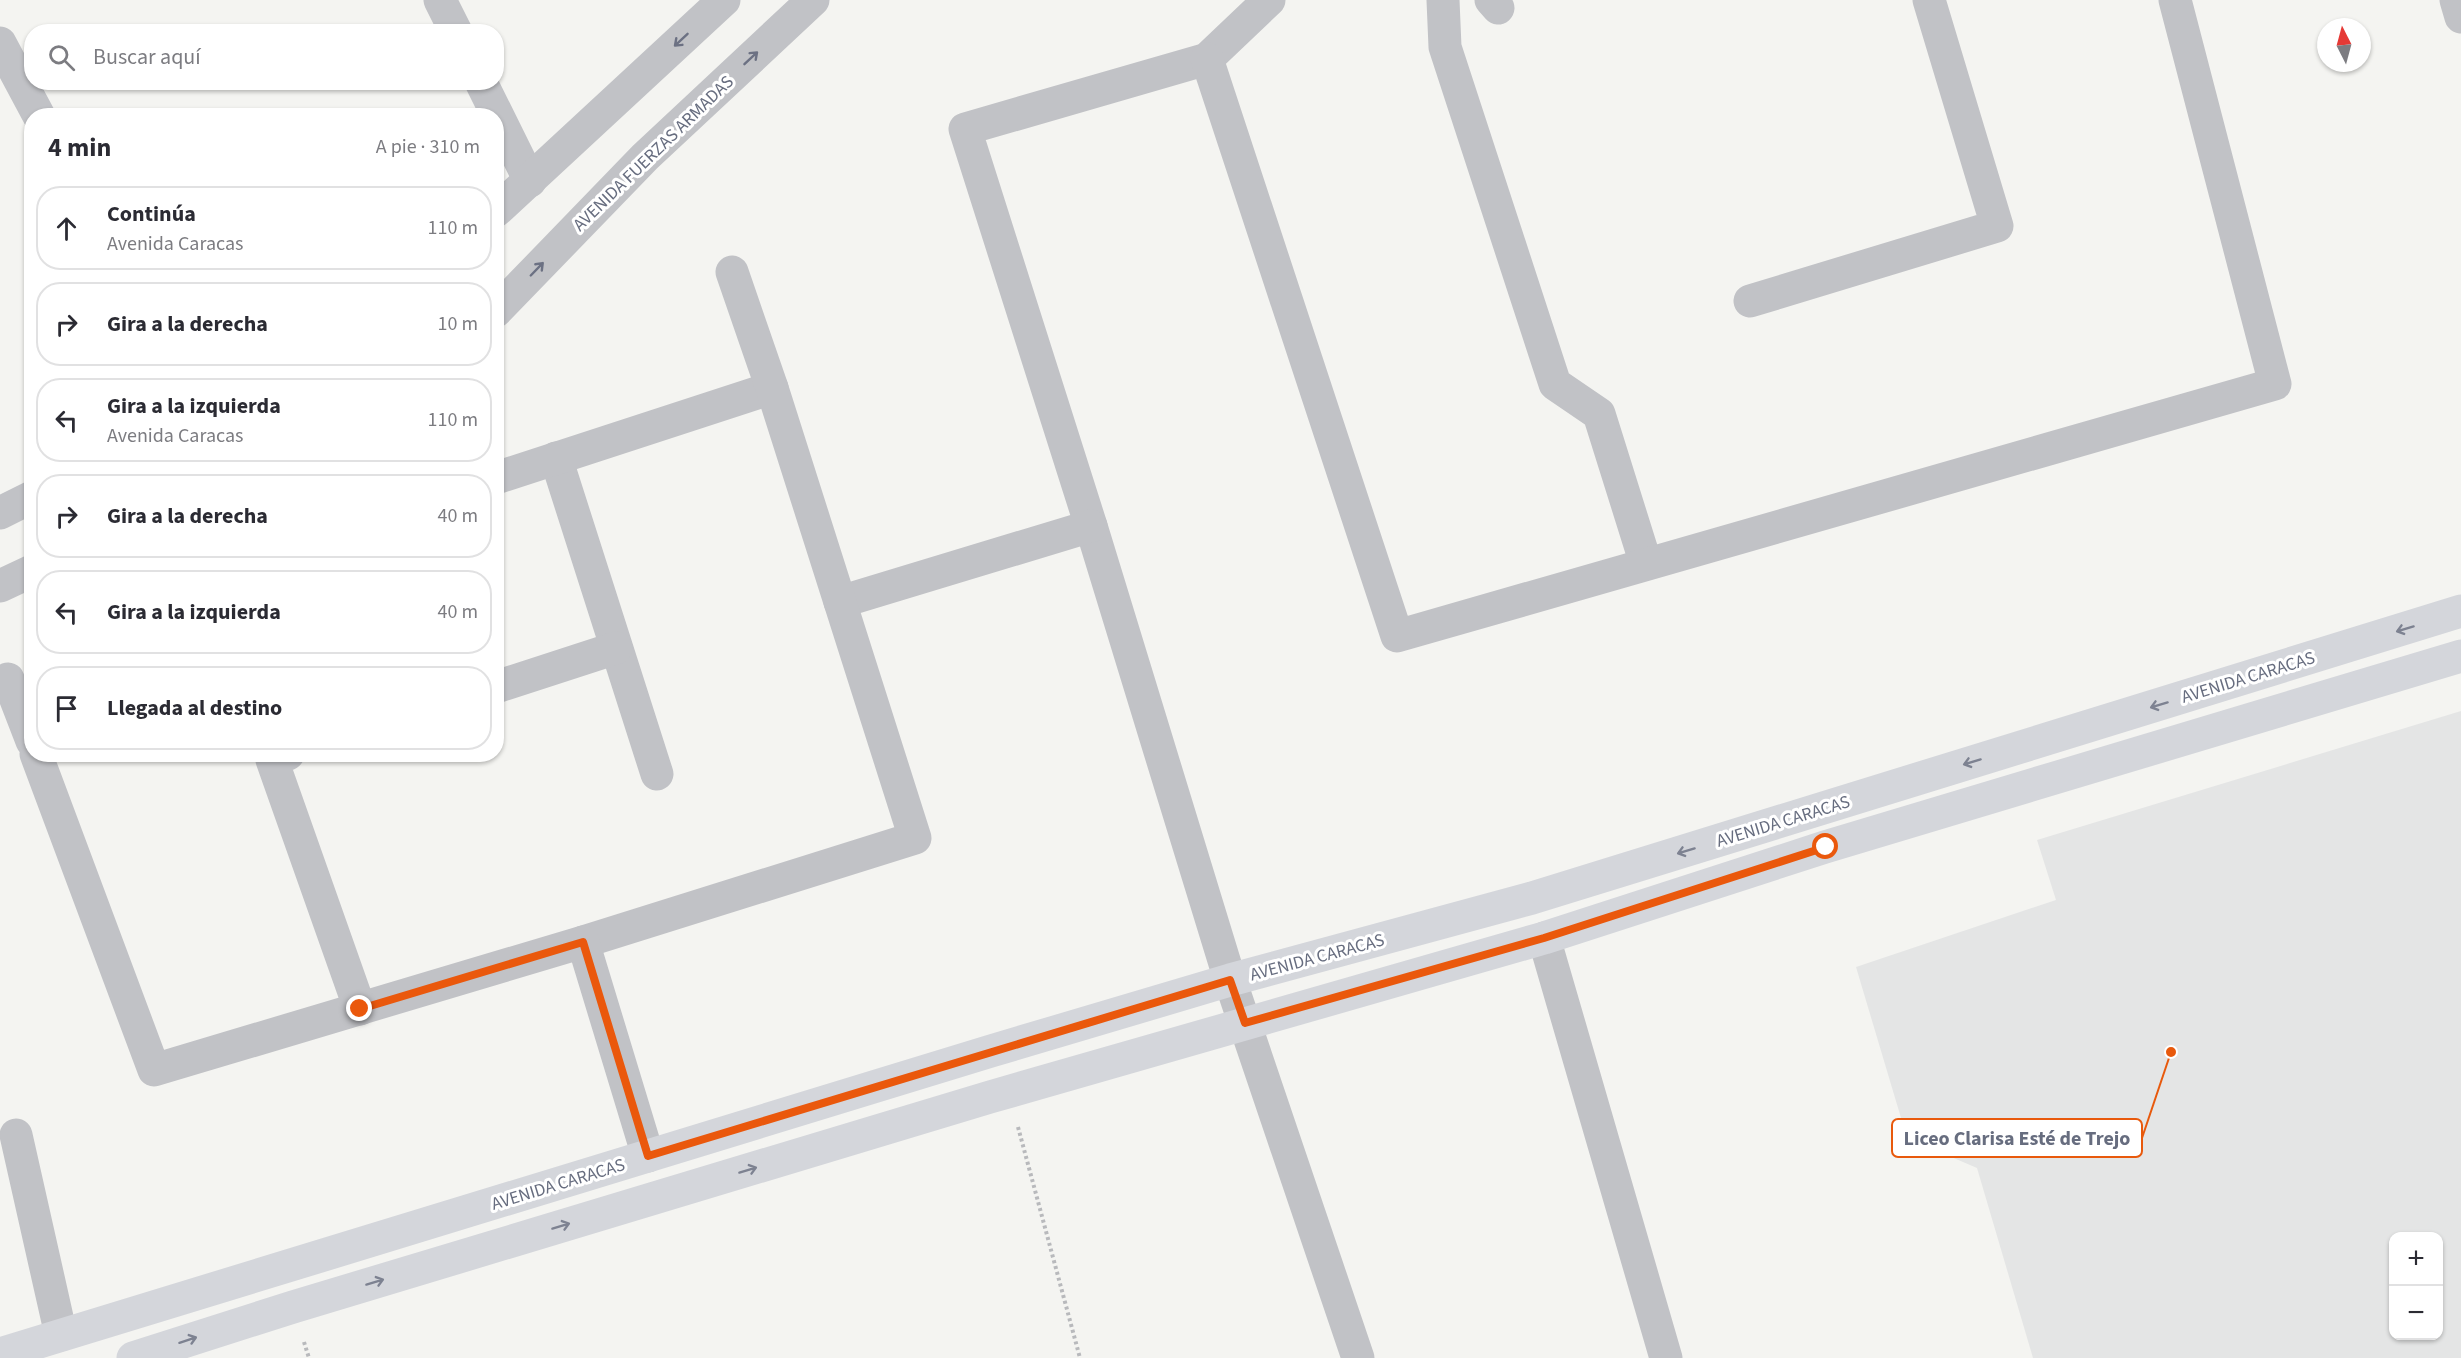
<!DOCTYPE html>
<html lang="es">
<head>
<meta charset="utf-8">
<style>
	:root { --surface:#fff; --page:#f7f7f7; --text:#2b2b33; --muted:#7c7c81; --line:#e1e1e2 }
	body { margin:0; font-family:"Source Sans 3",sans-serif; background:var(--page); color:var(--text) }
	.controls { position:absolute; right:18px; bottom:18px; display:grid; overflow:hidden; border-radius:12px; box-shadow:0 2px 4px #0004 }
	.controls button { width:54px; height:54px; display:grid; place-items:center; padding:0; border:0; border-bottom:2px solid var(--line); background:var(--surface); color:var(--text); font:30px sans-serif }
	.compass { position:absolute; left:2317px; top:18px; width:54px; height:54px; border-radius:50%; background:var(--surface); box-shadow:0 2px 4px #0004; rotate:354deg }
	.stop { position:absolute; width:18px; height:18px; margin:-14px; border:4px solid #ea580c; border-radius:50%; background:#fff }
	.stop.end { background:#ea580c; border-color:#fff; box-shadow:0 2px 6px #0008 }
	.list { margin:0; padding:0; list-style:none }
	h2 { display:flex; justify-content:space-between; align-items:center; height:78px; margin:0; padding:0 24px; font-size:26px }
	h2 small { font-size:20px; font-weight:400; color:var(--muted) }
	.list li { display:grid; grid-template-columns:39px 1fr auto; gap:18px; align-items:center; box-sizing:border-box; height:84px; margin:0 12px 12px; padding:0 12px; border:2px solid var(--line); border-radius:24px }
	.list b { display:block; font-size:22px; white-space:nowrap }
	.list p { margin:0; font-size:20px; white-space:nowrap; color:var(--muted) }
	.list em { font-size:20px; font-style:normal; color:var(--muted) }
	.icon { flex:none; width:33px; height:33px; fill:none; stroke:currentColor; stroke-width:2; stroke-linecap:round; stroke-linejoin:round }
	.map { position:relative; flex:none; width:2461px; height:1358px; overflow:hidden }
	.search { position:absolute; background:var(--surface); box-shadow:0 2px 4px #0004; left:24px; top:24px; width:480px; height:66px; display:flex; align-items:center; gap:15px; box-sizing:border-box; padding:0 21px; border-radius:24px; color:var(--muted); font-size:22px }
	.panel { position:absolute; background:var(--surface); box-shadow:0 2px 4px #0004; left:24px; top:108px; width:480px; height:654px; border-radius:24px }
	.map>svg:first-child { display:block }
	.built { fill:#e4e5e5; fill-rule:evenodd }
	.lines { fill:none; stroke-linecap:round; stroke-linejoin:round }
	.path { stroke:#b8b9bc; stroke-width:4; stroke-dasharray:3 3; stroke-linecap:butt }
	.minor { stroke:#c1c2c6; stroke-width:33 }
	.tertiary { stroke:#c1c2c6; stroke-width:33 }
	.secondary { stroke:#d4d6db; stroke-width:33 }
	.oneway { stroke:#6c7183 }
	.oneway2 { stroke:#7d8291 }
	.route { stroke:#ea580c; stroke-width:8 }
	.labels { text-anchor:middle; stroke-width:6; stroke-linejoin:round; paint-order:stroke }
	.street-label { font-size:18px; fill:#676d7f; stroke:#fff }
	.leader { fill:none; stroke:#e8590c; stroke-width:2 }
	.callout-dot { fill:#e8590c; stroke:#fff; stroke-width:2 }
	.callout { fill:#fff; stroke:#e8590c; stroke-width:2 }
	.callout-label { font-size:20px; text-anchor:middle; font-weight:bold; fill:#676d7f }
</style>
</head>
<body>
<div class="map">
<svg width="2461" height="1358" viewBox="0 0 2461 1358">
	<rect width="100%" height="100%" fill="#f4f4f1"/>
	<path class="built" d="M2461,711v647h-428l-56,-190 -70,-30 -51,-171 200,-67 -19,-60zM2394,1236h44v100h-44z"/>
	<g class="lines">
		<g class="path">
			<path d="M1018,1127l62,231"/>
			<path d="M304,1342l5,16"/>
		</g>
		<g class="minor">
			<path d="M440,0l16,32"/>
			<path d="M1269,0l-62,59 -242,70 126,397 139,454 128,378"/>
			<path d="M1443,0l2,47 110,337 44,30 47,150"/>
			<path d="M1491,0l7,8"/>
			<path d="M2456,0l5,17"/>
			<path d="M0,43l39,73"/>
			<path d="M1207,59l190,577 878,-252 -100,-384"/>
			<path d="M481,82l49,99"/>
			<path d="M1750,301l247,-75 -68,-226"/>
			<path d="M556,458l101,316"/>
			<path d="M496,478l276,-90"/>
			<path d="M840,602l251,-76"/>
			<path d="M8,679l24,62"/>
			<path d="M496,687l120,-39"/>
			<path d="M36,754l118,316 429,-128 332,-104 -143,-450 -40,-116"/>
			<path d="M288,754l-16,6 88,249"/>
			<path d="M1544,938l122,420"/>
			<path d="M583,942l65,214"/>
			<path d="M16,1135l45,200"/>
		</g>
		<g class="tertiary">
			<path d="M496,211l228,-211"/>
			<path d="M496,311l149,-154 168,-157"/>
			<path d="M0,513l32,-16"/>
			<path d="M0,586l32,-15"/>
		</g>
		<g class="secondary">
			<path d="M0,1354l991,-303 239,-71 302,-82 929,-287"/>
			<path d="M133,1358l160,-51 697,-210 554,-159 281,-91 636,-191"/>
		</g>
	</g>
	<defs><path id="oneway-shaft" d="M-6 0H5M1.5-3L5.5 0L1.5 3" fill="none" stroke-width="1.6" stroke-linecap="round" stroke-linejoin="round" transform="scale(1.5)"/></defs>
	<g class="oneway">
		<use href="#oneway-shaft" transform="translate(681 40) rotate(137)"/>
		<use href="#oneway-shaft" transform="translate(751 58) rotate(-43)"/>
		<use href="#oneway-shaft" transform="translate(537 269) rotate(-46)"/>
	</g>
	<g class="oneway2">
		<use href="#oneway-shaft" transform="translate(2405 629) rotate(163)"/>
		<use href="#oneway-shaft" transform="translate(2159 705) rotate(163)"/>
		<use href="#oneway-shaft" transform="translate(1972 762) rotate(163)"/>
		<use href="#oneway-shaft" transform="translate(1686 851) rotate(163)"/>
		<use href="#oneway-shaft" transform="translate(748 1170) rotate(-17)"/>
		<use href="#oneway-shaft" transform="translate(561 1226) rotate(-17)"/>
		<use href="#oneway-shaft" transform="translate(375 1282) rotate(-17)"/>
		<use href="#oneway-shaft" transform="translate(188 1340) rotate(-18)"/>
	</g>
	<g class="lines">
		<path class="route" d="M360,1009l223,-67 65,214 582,-176 15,43 299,-85 282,-91"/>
	</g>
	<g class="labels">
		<g class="street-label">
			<text transform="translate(653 153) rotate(-44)" y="6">AVENIDA FUERZAS ARMADAS</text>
			<text transform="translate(2248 677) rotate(-17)" y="6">AVENIDA CARACAS</text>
			<text transform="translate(1783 821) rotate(-17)" y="6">AVENIDA CARACAS</text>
			<text transform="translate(1317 957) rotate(-15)" y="6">AVENIDA CARACAS</text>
			<text transform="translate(558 1184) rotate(-17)" y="6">AVENIDA CARACAS</text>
		</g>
	</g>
	<path class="leader" d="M2171 1052L2142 1138"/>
	<circle class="callout-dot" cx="2171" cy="1052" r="6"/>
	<rect class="callout" x="1892" y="1119" width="250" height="38" rx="6"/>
	<g class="callout-label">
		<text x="2017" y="1145">Liceo Clarisa Esté de Trejo</text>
	</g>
</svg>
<div class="controls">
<button>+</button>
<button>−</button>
</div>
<svg class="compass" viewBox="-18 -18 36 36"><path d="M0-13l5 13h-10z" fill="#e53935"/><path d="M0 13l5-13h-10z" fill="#7c7c81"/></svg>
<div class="stop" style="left:1826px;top:847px"></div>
<div class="stop end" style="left:360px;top:1009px"></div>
<div class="search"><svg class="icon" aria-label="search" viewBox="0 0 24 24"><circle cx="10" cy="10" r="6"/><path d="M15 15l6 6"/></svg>Buscar aquí</div>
<section class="panel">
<h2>4 min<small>A pie · 310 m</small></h2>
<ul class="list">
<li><svg class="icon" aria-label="ahead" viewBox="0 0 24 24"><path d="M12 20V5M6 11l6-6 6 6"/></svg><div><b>Continúa</b><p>Avenida Caracas</p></div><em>110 m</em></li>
<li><svg class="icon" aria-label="right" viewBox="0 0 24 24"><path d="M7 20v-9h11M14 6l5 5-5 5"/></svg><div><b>Gira a la derecha</b></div><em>10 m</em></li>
<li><svg class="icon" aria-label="left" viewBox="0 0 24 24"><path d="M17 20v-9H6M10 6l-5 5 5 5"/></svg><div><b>Gira a la izquierda</b><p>Avenida Caracas</p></div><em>110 m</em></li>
<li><svg class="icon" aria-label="right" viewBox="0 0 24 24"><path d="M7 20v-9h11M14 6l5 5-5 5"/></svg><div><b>Gira a la derecha</b></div><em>40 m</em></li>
<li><svg class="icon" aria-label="left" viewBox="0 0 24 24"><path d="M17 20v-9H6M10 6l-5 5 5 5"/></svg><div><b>Gira a la izquierda</b></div><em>40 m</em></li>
<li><svg class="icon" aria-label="arrive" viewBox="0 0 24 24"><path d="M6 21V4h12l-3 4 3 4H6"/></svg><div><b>Llegada al destino</b></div></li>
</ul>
</section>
</div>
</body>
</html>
